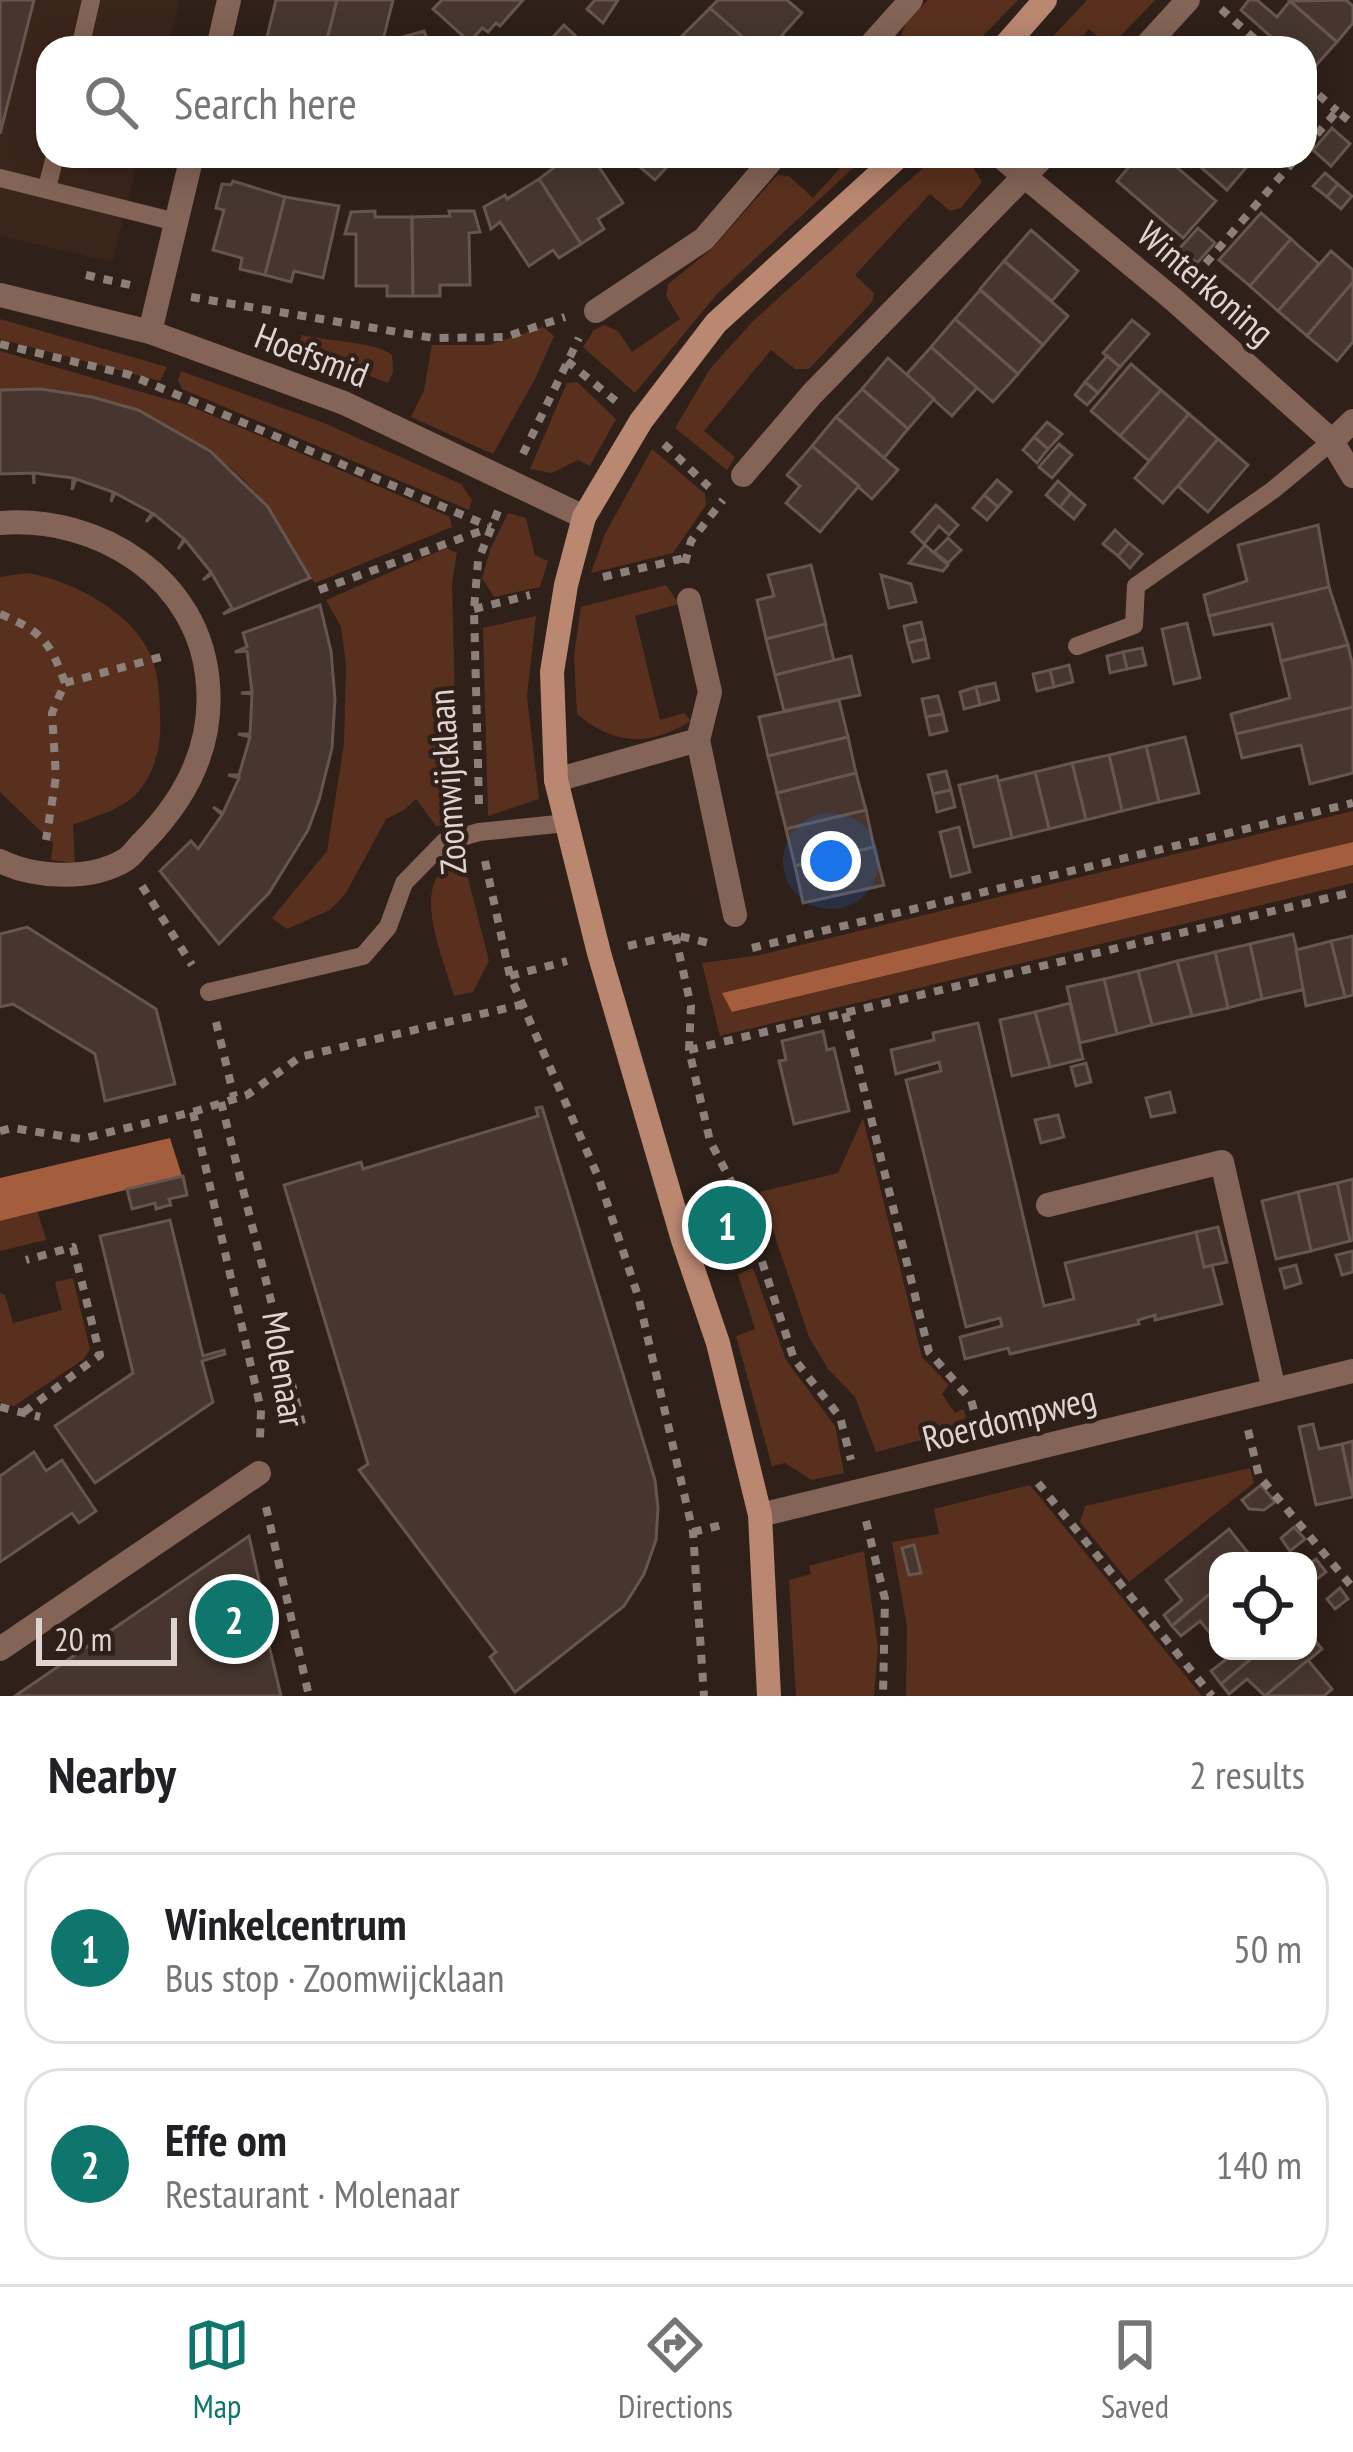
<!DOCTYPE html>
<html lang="en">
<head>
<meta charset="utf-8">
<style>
	:root { --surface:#fff; --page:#f2f2f2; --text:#202124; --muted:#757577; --line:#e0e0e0; --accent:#0f766e }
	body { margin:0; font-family:"PT Sans Narrow",sans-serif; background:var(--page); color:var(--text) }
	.controls { position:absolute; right:36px; bottom:36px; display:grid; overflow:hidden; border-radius:24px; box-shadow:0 6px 30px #0003 }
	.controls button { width:108px; height:108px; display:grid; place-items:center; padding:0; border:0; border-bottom:3px solid var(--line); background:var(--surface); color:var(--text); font:60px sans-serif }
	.scale { position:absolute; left:36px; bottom:30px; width:141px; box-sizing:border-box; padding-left:12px; border:6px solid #dfd4d0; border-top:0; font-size:33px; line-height:42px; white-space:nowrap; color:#dfd4d0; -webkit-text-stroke:9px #2f2019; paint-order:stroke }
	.you { position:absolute; left:831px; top:861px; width:42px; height:42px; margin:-30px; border:9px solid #fff; border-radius:50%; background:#1a73e8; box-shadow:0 0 0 18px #1a73e833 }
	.badge { display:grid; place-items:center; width:78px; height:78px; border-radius:50%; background:var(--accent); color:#fff; font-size:39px; font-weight:700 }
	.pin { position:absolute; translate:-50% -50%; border:6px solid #fff; box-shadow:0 3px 12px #0006 }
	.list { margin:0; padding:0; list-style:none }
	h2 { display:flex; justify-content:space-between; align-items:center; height:156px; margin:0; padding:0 48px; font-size:51px }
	h2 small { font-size:39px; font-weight:400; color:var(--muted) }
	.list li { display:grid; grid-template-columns:78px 1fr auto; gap:36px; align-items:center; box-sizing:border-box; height:192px; margin:0 24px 24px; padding:0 24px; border:3px solid var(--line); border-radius:36px }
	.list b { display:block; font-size:45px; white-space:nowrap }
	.list p { margin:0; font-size:39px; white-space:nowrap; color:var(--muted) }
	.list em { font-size:39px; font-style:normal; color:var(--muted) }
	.icon { flex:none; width:66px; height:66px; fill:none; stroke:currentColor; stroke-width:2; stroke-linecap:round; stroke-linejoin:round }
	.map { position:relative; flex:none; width:1353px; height:1696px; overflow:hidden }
	.search { position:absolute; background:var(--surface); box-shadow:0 6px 30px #0003; left:36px; right:36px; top:36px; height:132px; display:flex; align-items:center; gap:30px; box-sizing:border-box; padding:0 42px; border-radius:36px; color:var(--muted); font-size:45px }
	.sheet { height:588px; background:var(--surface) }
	nav { display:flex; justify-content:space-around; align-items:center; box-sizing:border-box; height:168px; border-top:3px solid var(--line); background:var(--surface); font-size:33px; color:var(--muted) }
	nav a { display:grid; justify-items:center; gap:6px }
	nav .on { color:var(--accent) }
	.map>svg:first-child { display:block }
	.built { fill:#3a251b }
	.green { fill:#59301d }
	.water { fill:#a55e3d }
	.building { fill:#46362f; stroke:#67564e; stroke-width:3 }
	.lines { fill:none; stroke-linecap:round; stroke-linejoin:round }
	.path { stroke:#8d807a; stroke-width:8; stroke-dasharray:9 9; stroke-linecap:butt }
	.lane { stroke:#836456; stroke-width:18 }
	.street { stroke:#836456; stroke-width:24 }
	.secondary { stroke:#ba8771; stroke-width:24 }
	.labels { text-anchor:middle; stroke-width:9; stroke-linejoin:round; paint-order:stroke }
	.street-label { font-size:36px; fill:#dfd4d0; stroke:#2f2019 }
</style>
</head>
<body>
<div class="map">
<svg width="1353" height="1696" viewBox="0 0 1353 1696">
	<rect width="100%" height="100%" fill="#2f2019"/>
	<path class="built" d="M0,0h180l-13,48h-119v108h91l-26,106 -113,-26z"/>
	<g class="green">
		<path d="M928,0h90l-47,48h-68c-8,-20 12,-34 25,-48z"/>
		<path d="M1087,0h68l-45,47 -21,-18 -17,19h-30z"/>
		<path d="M851,156h15l-149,138 -82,99 -52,-46 11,-17 10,-5 14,6 14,21 48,-33 -14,-23 2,-12 44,-35 65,-74 12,1 24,22z"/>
		<path d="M936,156l34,6 12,20 -21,26 -11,3 -20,-17 -75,81 19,18 -2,9 -63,67h-14l-24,-19 -67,81 31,26 -8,13 -52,-42 35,-59 42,-47z"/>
		<path d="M0,319l167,48 -7,14 -160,-42z"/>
		<path d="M543,327l11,9 -19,43 -42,75 -82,-37 13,-27 8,-45h57z"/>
		<path d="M302,335c23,6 76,7 90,20l1,17 -5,11 -91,-36z"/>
		<path d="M0,351l190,55 260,111 2,10 -137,56c-18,-21 -27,-50 -44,-72 -66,-85 -165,-124 -271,-121z"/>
		<path d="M181,371l143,52 137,61 11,16 -3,10 -287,-121 -4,-9z"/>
		<path d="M577,382l39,37 -26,47 -12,-6 -26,13 -22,-4 37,-86z"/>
		<path d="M652,449l53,45 1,11 -33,48 -82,20 14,-39z"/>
		<path d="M508,513l18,5 9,37 13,6 -8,26 -46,10 -12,-19 8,-28z"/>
		<path d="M446,548l11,5 -5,30 6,240 -22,3 -20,-27 -12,11 -18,9 -40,74 -16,17 -43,19 -15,-11 55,-67 17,-107 2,-80 -5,-37 -15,-27z"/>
		<path d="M27,573c44,7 109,40 125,86 6,16 8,37 8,55 2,27 -3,56 -22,78 -16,18 -43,24 -65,33l2,38 -24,-3 2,-17 -53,-51v-215z"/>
		<path d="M666,585l13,19 -44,12 25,104 24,-7 7,8c-43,26 -77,24 -114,-7l-3,-59 7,-48z"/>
		<path d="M536,616l-9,80 12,103 -51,17 -5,-188z"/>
		<path d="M1353,811v31l-630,151 10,19 620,-147v18l-633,153 -18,-73 58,-8z"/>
		<path d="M463,858l26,103 -16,31 -19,4c-11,-41 -50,-122 9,-138z"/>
		<path d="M863,1118l59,239 27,28 -7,9 13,19 8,-4 3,7 -7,14 -83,22 -21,-55 -27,-28 -19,-32 -49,-145 78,-19z"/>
		<path d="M38,1212l8,28 -46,11v-30z"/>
		<path d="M753,1268l33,92 49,66 9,47 -32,7 -27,-17 -13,3 -36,-130 19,-7 -17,-55z"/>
		<path d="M73,1278l17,71 -6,10 -70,47 -14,-4v-109l5,2 8,28 49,-13 -7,-28z"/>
		<path d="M1250,1468l4,15 -125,99 -49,-60 5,-16z"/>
		<path d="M1030,1485l172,211h-296l1,-69 -15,-85 47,-8 -5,-25z"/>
		<path d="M864,1551l14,96 -4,49h-78l-7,-116 22,-6 -2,-8z"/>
	</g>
	<g class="water">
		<path d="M1353,842v23l-621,147 -10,-19z"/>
		<path d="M170,1138l12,38 -182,45v-43z"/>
	</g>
	<g class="building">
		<path d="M0,0h34l-34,134z"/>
		<path d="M276,0h61l-12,48h-32l-26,-11z"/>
		<path d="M337,0h56l-12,48h-56z"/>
		<path d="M442,0h81l-23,26 -4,-3 -8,9 -6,-4 -12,14 -37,-33z"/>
		<path d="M595,0h23l-15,23 -16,-14z"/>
		<path d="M718,0h69l15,13 -20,22 9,8 -5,5h-31l-45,-40z"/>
		<path d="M1249,0h8l20,17 13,-16 47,41 -26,29 -6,-5v-18h-21l-43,-38z"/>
		<path d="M1346,0l7,6v17l-16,19 -47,-41z"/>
		<path d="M710,8l45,40 -84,-1z"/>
		<path d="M564,25l20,19 -3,4 -36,-2z"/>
		<path d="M424,31l6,17h-28l-3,-10z"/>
		<path d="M1332,128l18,16 -19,22 -18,-16z"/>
		<path d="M569,156h33l-7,5 28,42 -25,16 6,10 -23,15 -42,-65z"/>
		<path d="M627,156h63l-7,9 -8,-7 -20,22z"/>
		<path d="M1138,156h26l52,45 -33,37 -66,-57z"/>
		<path d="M1188,156h68l-29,34z"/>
		<path d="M1325,173l13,11 -11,13 -14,-11z"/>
		<path d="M539,179l42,65 -22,14 -6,-8 -24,16 -29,-44 -9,7 -7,-22 21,-12 2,4z"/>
		<path d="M233,181l52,16 -20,78 -25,-6 2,-11 -29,-8 11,-40 -8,-2 6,-24 9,1z"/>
		<path d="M1338,184l14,12 -11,13 -14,-12z"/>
		<path d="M285,197l54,9 -16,72 -29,-7 -3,11 -26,-7z"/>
		<path d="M375,211v6h37l1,79h-26v-10h-31v-52h-11l6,-22z"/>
		<path d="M449,211h25l6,21 -11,1 1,52h-30v11h-27l-1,-79 38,-1z"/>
		<path d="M1261,213l30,26 -41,47 -31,-26z"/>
		<path d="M1198,228l17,15 -18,20 -18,-14z"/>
		<path d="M1031,230l47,41 -26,30 -48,-40z"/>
		<path d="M1291,239l28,25 -41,47 -28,-25z"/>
		<path d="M1331,251l22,19v12l-46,54 -29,-25z"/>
		<path d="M1004,261l64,55 -25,29 -63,-56z"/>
		<path d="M1353,282v60l-16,19 -30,-25z"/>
		<path d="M980,290l63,55 -25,29 -63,-55z"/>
		<path d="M955,319l63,55 -25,28 -62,-55z"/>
		<path d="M1132,320l17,14 -29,33 -17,-14z"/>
		<path d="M931,347l46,41 -25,28 -46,-41z"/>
		<path d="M1107,356l13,11 -22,26 -13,-11z"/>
		<path d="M888,358l46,41 -26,30 -46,-40z"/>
		<path d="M1131,364l30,26 -41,46 -29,-25z"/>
		<path d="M1085,382l13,11 -11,12 -12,-10z"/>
		<path d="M41,389l51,8 46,13 72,41 58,56 42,71 -87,36 9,-6 -20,-34 -9,6 8,-8 -26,-32 -7,9 6,-10 -30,-25 -8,8 6,-9 -37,-20 -4,9 2,-10 -37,-13 -4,11 1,-12 -39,-5v11l-1,-11 -33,1v-84z"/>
		<path d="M862,389l46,40 -24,29 -48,-41z"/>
		<path d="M1161,390l28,24 -40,47 -29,-25z"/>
		<path d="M1189,414l29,25 -55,64 -28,-25z"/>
		<path d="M836,417l62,53 -26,29 -60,-53z"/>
		<path d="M1047,422l15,12 -14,15 -14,-12z"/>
		<path d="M1034,437l14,12 -11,14 -14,-13z"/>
		<path d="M1218,439l30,26 -40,47 -30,-26z"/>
		<path d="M1059,444l13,11 -20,23 -13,-11z"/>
		<path d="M812,446l47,40 -39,46 -34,-29 14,-17 -13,-11z"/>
		<path d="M997,480l14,12 -13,15 -14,-12z"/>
		<path d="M1058,481l13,12 -11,14 -14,-12z"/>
		<path d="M1071,493l14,12 -11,14 -14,-12z"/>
		<path d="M984,495l14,12 -11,13 -14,-12z"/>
		<path d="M936,505l22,20 -9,10 -10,-9 -15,18 -12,-12z"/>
		<path d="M1318,525l11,62 -120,29 -5,-21 43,-14 -9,-36z"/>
		<path d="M1115,530l14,13 -11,13 -15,-12z"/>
		<path d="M948,538l13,12 -13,13 -14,-11z"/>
		<path d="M1129,543l13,11 -12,14 -12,-12z"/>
		<path d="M925,545l23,20 -5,6 -34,-8z"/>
		<path d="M811,565l15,60 -60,14 -9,-39 17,-4 -6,-21z"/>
		<path d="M881,575l30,9 5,18 -27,6z"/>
		<path d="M1329,587l19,58 -67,16 -9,-37 -58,11 -5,-19z"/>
		<path d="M320,605l11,46 4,48 -3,49 -13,52 -11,30 -39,63 -50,51 -59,-73 31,-30 7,8 24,-34 -9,-8 10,6 16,-35 -11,-3h11l11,-38 -12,-3h12l2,-40 -11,-1 11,-1 -5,-41 -12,1 12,-5 -4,-14z"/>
		<path d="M921,622l4,17 -17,4 -4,-17z"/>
		<path d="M1187,623l13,55 -26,6 -12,-55z"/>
		<path d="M825,624l9,37 -59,14 -9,-36z"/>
		<path d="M925,639l4,19 -16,4 -5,-19z"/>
		<path d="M1348,645l5,22v40l-117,27 -5,-20 59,-16 -9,-37z"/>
		<path d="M1142,648l4,17 -19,4 -4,-17z"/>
		<path d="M1123,652l4,17 -17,4 -3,-17z"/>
		<path d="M851,656l9,39 -76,16 -9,-36z"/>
		<path d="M1069,665l4,17 -19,5 -4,-17z"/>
		<path d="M1050,670l4,17 -17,4 -4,-17z"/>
		<path d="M995,683l4,17 -19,5 -4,-18z"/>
		<path d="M976,687l4,18 -16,4 -4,-17z"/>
		<path d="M938,696l5,18 -17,3 -4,-18z"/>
		<path d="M839,700l9,37 -80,19 -9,-39z"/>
		<path d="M1353,707v66l-43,11 -9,-39 -59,13 -6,-24z"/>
		<path d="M943,714l4,17 -17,4 -4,-18z"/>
		<path d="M848,737l8,36 -79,20 -9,-37z"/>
		<path d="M1185,737l14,56 -40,9 -13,-56z"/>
		<path d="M1146,746l13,56 -37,9 -13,-56z"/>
		<path d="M1109,755l13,56 -36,9 -14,-57z"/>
		<path d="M1072,763l14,57 -37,9 -14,-57z"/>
		<path d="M946,771l5,19 -18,4 -5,-19z"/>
		<path d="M1035,772l14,57 -37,9 -14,-57z"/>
		<path d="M856,773l10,37 -80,19 -9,-36z"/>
		<path d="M997,776l15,62 -38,9 -15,-62z"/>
		<path d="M951,790l4,17 -18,5 -4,-18z"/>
		<path d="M866,810l8,37 -79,19 -9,-37z"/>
		<path d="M959,827l11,45 -19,5 -11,-45z"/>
		<path d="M874,847l10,38 -81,18 -8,-37z"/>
		<path d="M27,927l129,82 19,75 -70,17 -10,-47 -82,-50 -13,3v-73z"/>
		<path d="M1293,934l13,55 -44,10 -12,-55z"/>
		<path d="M1353,936v59l-8,2 -14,-56z"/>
		<path d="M1331,941l14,56 -39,9 -10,-56z"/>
		<path d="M1250,944l12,55 -34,9 -13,-56z"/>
		<path d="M1215,952l13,56 -36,8 -15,-55z"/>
		<path d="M1177,961l15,55 -40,9 -14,-54z"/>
		<path d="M1138,971l14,54 -35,9 -13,-55z"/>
		<path d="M1104,979l13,55 -37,9 -13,-56z"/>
		<path d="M1070,1003l13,56 -33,8 -15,-55z"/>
		<path d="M1035,1012l15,55 -38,9 -12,-56z"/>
		<path d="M978,1023l66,283 30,-7 -9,-36 131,-31 8,35 8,-2 10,39 -67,16v-5l-17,5 1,4 -129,30 -2,-6 -43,11 -5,-22 42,-11 -2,-8 -34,9 -60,-247 35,-9 -2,-9 -43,12 -5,-24 43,-10 -1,-7z"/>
		<path d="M823,1031l4,19 7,-2 15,63 -55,13 -15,-63 7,-1 -4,-19z"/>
		<path d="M1086,1063l5,19 -15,4 -5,-19z"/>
		<path d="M1170,1092l5,20 -24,5 -5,-19z"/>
		<path d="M542,1107l113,373 3,28 -2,32 -12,34 -20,32 -109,86 -25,-35 6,-5 -137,-182 9,-6 -84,-279 77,-23 2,7 175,-53 -2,-8z"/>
		<path d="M1058,1115l6,22 -23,6 -6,-23z"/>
		<path d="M183,1176l4,19 -18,4 2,6 -5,1 -10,3 -1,-6 -23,6 -5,-20z"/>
		<path d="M1353,1179v61l-3,1 -13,-58z"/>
		<path d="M1337,1183l13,58 -39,10 -13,-59z"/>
		<path d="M1298,1192l13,59 -35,8 -14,-58z"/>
		<path d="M170,1220l33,136 21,-6 1,4 -23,7 11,41 -118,81 -40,-57 78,-53 -33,-137z"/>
		<path d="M1218,1227l9,35 -23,5 -8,-35z"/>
		<path d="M1353,1251v21l-11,3 -6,-20z"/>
		<path d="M1296,1265l5,18 -16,5 -5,-19z"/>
		<path d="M1313,1424l6,25 23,-5 11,53 -37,8 -17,-78z"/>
		<path d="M1353,1441v53l-11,-50z"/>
		<path d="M34,1452l12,19 16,-11 34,51 -17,12 -7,-10 -72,49v-86z"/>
		<path d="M1261,1485l14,17 -11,8 -15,-1 -7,-9z"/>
		<path d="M1294,1527l11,12 -15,12 -9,-13z"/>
		<path d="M1229,1529l24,30 -35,2v26l-46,39 -8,-11 18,-15 -16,-20z"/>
		<path d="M249,1536l11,49 -5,1 26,110h-266z"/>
		<path d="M914,1545l7,28 -12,2 -7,-27z"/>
		<path d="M1316,1559l10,13 -13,10 -5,-17z"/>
		<path d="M1218,1587v49l-3,3 -15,-18 -19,15 -9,-10z"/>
		<path d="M1340,1588l8,11 -13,10 -8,-10z"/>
		<path d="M1308,1632l14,17 -57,47 -18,-17 -18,15 -8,-10 39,-33h48z"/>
		<path d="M1224,1651h36l-39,33 -10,-13 18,-14z"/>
		<path d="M1308,1660l24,29 -8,7h-59z"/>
	</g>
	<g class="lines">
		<g class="path">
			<path d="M1221,9l44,39"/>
			<path d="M1305,83l32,28"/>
			<path d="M1305,148l32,-37 16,13"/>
			<path d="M86,275l44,10"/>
			<path d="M1194,277l104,-121"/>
			<path d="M191,297l242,41 72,-1 60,-20"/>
			<path d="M0,344l130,31 361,152"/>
			<path d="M567,361l50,41"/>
			<path d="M664,444l45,43"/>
			<path d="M523,454l56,-116"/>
			<path d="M685,563l6,-22 32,-41"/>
			<path d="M603,577l82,-19"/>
			<path d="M319,590l170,-62"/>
			<path d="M474,609l56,-14"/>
			<path d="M0,614c41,17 50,27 65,69l-13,30 4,64 -10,63"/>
			<path d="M65,683l103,-28"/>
			<path d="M479,804l-5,-195 4,-48 20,-50"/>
			<path d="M485,861l25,115 89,203 39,117 55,236 11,164"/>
			<path d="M142,886l50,79"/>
			<path d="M675,935l16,71 -2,44 21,91 33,63 51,155 46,58 11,43"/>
			<path d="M628,946l47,-11 38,9"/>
			<path d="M752,948l601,-145"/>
			<path d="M510,976l57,-15"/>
			<path d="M845,1013l84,339 42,48 8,28"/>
			<path d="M216,1022l18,75"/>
			<path d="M689,1050l664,-158"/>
			<path d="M221,1102l81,322"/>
			<path d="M193,1112l68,298 -1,29"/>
			<path d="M0,1131l13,-3 68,11 112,-27 54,-17 53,-38 224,-53"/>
			<path d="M0,1407l40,10"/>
			<path d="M24,1412l76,-57 -27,-108 -47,13"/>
			<path d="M1248,1430l11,46 94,112"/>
			<path d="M1038,1483l174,213"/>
			<path d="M266,1507l43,189"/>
			<path d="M866,1521l19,78 -2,97"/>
			<path d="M693,1532l33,-8"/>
		</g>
		<g class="lane">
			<path d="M80,48l11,-48"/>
			<path d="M0,178l176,44"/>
			<path d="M47,188l8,-32"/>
			<path d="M1077,646l57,-21 2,-39 137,-96 59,-49"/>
			<path d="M209,992l154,-36 25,-29 16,-44 40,-41 35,-10 88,-9"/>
		</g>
		<g class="street">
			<path d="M218,48l11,-48"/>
			<path d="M868,48l43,-48"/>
			<path d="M1144,48l44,-48"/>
			<path d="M1000,156l174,144 158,141 21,35"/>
			<path d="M0,295l150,37 194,71 240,114"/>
			<path d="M596,311l108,-72 71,-83"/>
			<path d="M150,332l42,-176"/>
			<path d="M1332,441l21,-20"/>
			<path d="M743,475l69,-81 232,-238"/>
			<path d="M0,523c98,-8 201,55 208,162 5,62 -22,113 -64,156 -6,5 -12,15 -19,19 -34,21 -91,18 -125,1"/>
			<path d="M689,600l21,92 -12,48 37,175"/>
			<path d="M556,780l142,-40"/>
			<path d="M1048,1205l174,-43 52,228"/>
			<path d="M760,1515l593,-144"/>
			<path d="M0,1649l259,-176"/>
		</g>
		<g class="secondary">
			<path d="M1003,48l42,-48"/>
			<path d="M769,1696l-9,-181 -42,-172 -35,-103 -84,-287 -43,-173 -4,-108 14,-87 18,-68 57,-96 75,-98 183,-167"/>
		</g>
	</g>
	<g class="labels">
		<g class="street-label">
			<text transform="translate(1206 283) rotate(41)" y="13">Winterkoning</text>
			<text transform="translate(312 355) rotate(21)" y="13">Hoefsmid</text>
			<text transform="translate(447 782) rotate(-94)" y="13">Zoomwijcklaan</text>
			<text transform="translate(284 1369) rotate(81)" y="13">Molenaar</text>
			<text transform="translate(1009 1418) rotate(-14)" y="13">Roerdompweg</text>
		</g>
	</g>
</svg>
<div class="controls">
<button><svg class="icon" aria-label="locate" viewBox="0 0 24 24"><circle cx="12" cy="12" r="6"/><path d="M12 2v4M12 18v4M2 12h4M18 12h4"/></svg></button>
</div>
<div class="scale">20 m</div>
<div class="you"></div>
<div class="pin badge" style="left:727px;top:1225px">1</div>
<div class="pin badge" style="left:234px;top:1619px">2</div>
<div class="search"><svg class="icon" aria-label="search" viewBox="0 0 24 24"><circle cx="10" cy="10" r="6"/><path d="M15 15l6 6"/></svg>Search here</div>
</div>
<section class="sheet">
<h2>Nearby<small>2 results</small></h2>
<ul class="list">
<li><span class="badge">1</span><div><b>Winkelcentrum</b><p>Bus stop · Zoomwijcklaan</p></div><em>50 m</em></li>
<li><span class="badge">2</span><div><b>Effe om</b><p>Restaurant · Molenaar</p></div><em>140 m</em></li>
</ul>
</section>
<nav>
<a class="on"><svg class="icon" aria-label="map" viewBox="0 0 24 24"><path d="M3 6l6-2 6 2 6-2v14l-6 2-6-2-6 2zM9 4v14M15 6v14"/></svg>Map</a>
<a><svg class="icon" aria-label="directions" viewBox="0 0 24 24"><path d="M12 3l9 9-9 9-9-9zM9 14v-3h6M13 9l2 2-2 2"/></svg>Directions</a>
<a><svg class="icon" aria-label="saved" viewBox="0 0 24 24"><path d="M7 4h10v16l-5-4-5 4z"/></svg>Saved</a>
</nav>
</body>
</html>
